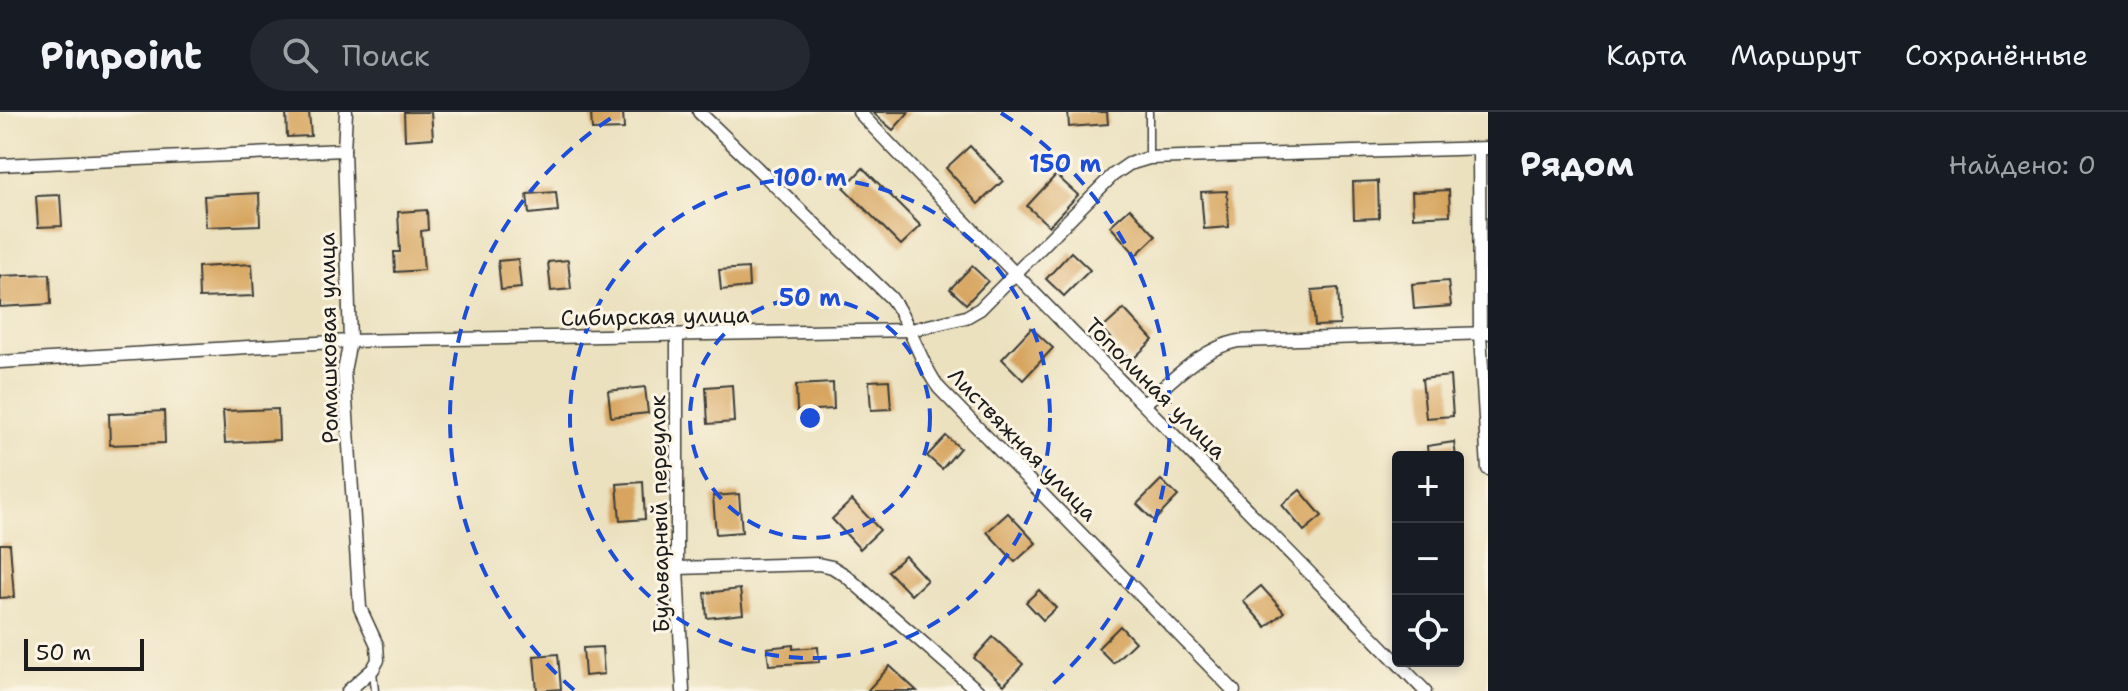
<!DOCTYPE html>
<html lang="ru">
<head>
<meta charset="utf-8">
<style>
	:root { --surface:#171b24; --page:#242831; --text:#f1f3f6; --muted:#9ea1a6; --line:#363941 }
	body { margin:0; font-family:"Shantell Sans",sans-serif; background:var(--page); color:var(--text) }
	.controls { position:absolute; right:24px; bottom:24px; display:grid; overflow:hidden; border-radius:8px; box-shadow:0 4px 12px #0003 }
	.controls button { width:72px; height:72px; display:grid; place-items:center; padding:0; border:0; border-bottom:2px solid var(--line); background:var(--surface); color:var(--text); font:40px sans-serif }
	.scale { position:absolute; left:24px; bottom:20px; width:120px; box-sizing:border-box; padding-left:8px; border:4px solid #1c1c1c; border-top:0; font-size:22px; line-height:28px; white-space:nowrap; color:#1c1c1c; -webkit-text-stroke:6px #fcf5e5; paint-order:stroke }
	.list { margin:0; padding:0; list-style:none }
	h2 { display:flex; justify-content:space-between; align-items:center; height:104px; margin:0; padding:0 32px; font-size:34px }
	h2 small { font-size:26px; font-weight:400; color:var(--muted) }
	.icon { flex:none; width:44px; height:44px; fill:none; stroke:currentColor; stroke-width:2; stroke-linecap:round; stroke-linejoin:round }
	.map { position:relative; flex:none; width:1488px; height:579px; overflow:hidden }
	header { display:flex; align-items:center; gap:48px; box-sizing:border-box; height:112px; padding:0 40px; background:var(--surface); border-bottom:2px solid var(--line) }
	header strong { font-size:38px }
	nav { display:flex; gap:44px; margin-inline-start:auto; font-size:28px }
	.search { width:560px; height:72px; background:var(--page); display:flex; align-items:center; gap:20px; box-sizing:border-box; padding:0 28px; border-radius:44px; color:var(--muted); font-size:30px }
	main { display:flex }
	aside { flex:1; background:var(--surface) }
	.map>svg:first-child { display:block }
	.building { fill:#d7a55e }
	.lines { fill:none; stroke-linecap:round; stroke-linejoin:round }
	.service-casing { stroke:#3b3a34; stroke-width:9 }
	.minor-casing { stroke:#3b3a34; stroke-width:15 }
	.service { stroke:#fff; stroke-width:6 }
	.minor { stroke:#fff; stroke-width:12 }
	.ring { fill:none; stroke:#1d4ed8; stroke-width:4; stroke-dasharray:14 10 }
	.labels { text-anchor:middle; stroke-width:6; stroke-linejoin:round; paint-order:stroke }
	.street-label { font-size:22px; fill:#1c1c1c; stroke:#fcf5e5 }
	.centre { fill:#1d4ed8; stroke:#fcf5e5; stroke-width:4 }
	.ring-label { font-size:24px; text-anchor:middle; font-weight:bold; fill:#1d4ed8; stroke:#fcf5e5; stroke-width:6; stroke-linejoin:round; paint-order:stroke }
</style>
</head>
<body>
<header>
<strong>Pinpoint</strong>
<div class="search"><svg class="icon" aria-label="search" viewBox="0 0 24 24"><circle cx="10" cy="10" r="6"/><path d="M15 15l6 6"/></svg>Поиск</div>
<nav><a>Карта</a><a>Маршрут</a><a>Сохранённые</a></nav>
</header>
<main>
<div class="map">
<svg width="1488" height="579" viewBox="0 0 1488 579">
	<rect width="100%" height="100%" fill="#fcf5e5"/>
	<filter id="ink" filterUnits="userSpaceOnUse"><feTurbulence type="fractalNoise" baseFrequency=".0125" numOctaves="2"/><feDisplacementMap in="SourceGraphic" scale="16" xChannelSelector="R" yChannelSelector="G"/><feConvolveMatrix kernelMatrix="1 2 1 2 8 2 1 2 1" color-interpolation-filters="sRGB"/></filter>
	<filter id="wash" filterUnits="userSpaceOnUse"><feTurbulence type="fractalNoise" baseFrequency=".006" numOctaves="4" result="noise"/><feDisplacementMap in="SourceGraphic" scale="32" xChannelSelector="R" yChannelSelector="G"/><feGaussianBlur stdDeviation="1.8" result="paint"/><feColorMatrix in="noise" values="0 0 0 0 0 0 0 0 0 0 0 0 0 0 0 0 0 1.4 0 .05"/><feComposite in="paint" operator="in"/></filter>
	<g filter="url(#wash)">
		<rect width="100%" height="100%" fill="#ebe1bf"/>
		<g id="blocks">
			<g class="building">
				<path d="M286,0h23l2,24 -24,1z"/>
				<path d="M404,0h27l2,26 -28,2z"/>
				<path d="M591,0h32l1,17 -32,1z"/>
				<path d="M872,0h37l-16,18z"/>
				<path d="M1068,0h39l1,12 -39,3z"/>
				<path d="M970,34l33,35 -25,23 -32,-36z"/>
				<path d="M863,56l58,58 -20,19 -57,-57z"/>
				<path d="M1056,63l22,20 -29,31 -22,-20z"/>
				<path d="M1378,69l1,37 -25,1 -1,-37z"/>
				<path d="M1449,78l1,25 -37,2 -1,-25z"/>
				<path d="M1227,79l2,36 -25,2 -3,-37z"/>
				<path d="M556,80l2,19 -29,3 -2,-20z"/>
				<path d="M259,81l1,32 -54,2 -2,-31z"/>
				<path d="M60,83l2,31 -24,1 -2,-31z"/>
				<path d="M1130,96l26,28 -20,19 -26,-29z"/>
				<path d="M427,98l1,20 -7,1 3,39 -29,2 -1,-20h6l-2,-40z"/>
				<path d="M1071,140l19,18 -26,26 -18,-17z"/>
				<path d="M518,147l3,29 -20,2 -3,-29z"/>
				<path d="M568,148l3,29 -20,2 -3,-29z"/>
				<path d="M252,152l2,32 -55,2 -1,-31z"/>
				<path d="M972,154l16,15 -22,23 -16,-15z"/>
				<path d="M748,156l1,19 -28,3 -2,-20z"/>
				<path d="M50,162l1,30 -51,3v-31z"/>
				<path d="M1448,169l3,25 -37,3 -2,-25z"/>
				<path d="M1338,176l2,37 -25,1 -3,-36z"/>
				<path d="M1124,197l29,31 -22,21 -29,-32z"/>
				<path d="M1031,216l22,20 -30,32 -21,-21z"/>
				<path d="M1450,264l3,40 -27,2 -4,-39z"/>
				<path d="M889,268l2,29 -20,1 -2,-29z"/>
				<path d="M833,271l1,26 -37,2 -1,-26z"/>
				<path d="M732,273l2,37 -26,2 -2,-37z"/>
				<path d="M645,275l3,26 -37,4 -3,-26z"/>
				<path d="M278,297l1,31 -54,3 -2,-32z"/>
				<path d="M164,299l1,32 -55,2 -1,-31z"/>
				<path d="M946,324l14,12 -18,21 -15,-13z"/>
				<path d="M1454,330l2,15h-28l-1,-11z"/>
				<path d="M1161,368l17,16 -24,25 -17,-17z"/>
				<path d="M643,370l2,37 -25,2 -3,-37z"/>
				<path d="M1300,378l22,26 -18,15 -22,-26z"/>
				<path d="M739,382l3,38 -26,2 -3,-38z"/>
				<path d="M852,388l28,30 -20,19 -28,-30z"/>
				<path d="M1008,401l28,30 -21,19 -28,-30z"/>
				<path d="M0,432h10l4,53 -14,1z"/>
				<path d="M905,444l22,24 -16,15 -23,-24z"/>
				<path d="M1261,474l23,26 -18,15 -23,-26z"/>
				<path d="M740,477l3,25 -36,4 -2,-25z"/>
				<path d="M1039,478l17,18 -13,12 -17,-18z"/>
				<path d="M1120,514l15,16 -22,21 -15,-15z"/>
				<path d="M993,525l30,27 -19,21 -30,-27z"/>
				<path d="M793,533v4l25,-2 1,15 -50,3 -2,-17z"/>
				<path d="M602,535l2,27 -19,2 -2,-28z"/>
				<path d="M558,542l3,35 -24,2 -3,-35z"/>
				<path d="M890,554l27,25h-50z"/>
			</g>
		</g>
	</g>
	<g filter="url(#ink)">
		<use href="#blocks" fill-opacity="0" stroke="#3b3a34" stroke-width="2"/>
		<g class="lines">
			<g class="service-casing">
				<g id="service">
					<path d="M1149,0v46"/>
					<path d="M373,559l2,20"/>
				</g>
			</g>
			<g class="minor-casing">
				<g id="minor">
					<path d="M346,0l-2,38 6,191 -6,30 16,237 17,37 1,15 -5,9 -25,22"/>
					<path d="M699,0l192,186c21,28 27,62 48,90l295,303"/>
					<path d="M859,0c186,196 378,385 566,579"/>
					<path d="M1479,37l1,185 8,135"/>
					<path d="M0,53l344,-15"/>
					<path d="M677,224v232l6,123"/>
					<path d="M0,250l350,-21 561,-11 55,-13 14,-8 133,-134 16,-11 20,-6 339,-10"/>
					<path d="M1144,292c29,-24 56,-55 94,-63l250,-8"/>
					<path d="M677,456l141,-4 14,3 13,8 133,116"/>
				</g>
			</g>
			<use href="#service" class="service"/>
			<use href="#minor" class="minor"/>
		</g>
	</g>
	<g class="ring">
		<circle cx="810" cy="306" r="120"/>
		<circle cx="810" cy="306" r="240"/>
		<path d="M574 578A360 360 0 0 1 619 1M1001 1A360 360 0 0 1 1046 578"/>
	</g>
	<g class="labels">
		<g class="street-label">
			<text transform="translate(655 204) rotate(-1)" y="8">Сибирская улица</text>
			<text transform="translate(328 226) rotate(-91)" y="8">Ромашковая улица</text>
			<text transform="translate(1156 276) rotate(45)" y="8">Тополиная улица</text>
			<text transform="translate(1023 332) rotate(46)" y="8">Листвяжная улица</text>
			<text transform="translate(659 402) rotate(-91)" y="8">Бульварный переулок</text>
		</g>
	</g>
	<circle cx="810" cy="306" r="12" class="centre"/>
	<g class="ring-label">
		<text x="1065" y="60">150 m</text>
		<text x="810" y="74">100 m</text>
		<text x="810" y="194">50 m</text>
	</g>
</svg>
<div class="controls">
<button>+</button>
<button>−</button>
<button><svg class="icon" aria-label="locate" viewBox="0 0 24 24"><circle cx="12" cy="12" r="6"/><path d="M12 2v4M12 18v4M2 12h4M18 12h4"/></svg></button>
</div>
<div class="scale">50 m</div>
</div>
<aside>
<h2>Рядом<small>Найдено: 0</small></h2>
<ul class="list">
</ul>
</aside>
</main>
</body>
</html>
